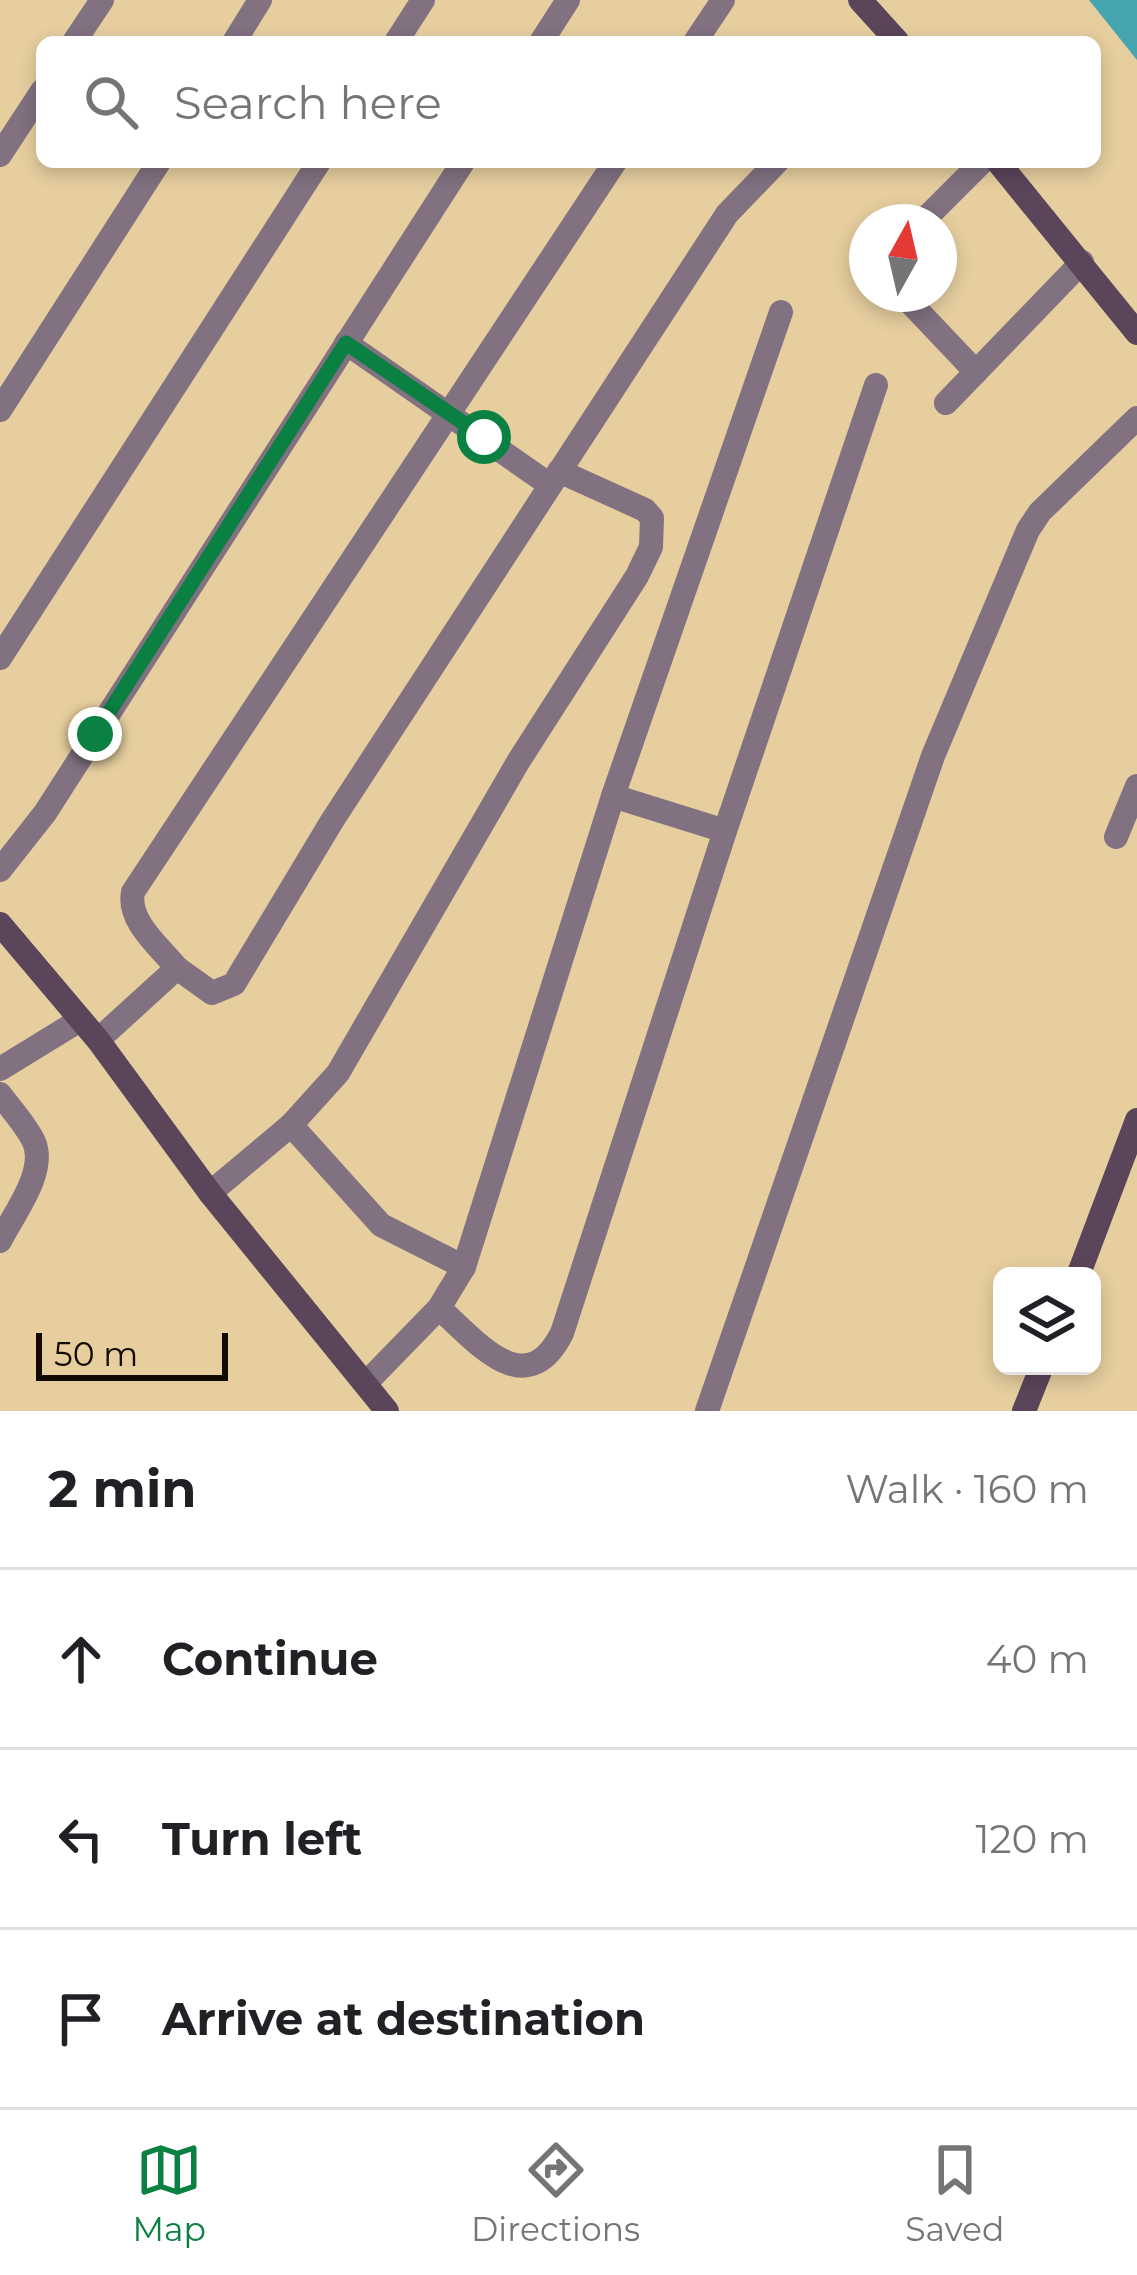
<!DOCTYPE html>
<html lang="en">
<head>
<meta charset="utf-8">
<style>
	:root { --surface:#fff; --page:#f2f2f2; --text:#202124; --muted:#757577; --line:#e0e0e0; --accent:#0b8043 }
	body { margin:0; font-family:Montserrat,sans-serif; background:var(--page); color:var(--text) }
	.controls { position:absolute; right:36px; bottom:36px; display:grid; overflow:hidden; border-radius:18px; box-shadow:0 6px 18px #0003 }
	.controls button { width:108px; height:108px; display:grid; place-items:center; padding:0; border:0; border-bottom:3px solid var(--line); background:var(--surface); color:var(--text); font:60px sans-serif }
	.compass { position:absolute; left:849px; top:204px; width:108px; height:108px; border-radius:50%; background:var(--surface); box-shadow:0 6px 18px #0003; rotate:8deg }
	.scale { position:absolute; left:36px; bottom:30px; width:192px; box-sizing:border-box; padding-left:12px; border:6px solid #120a00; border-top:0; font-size:33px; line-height:42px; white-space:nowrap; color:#120a00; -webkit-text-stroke:9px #e6ce9f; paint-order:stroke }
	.stop { position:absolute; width:36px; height:36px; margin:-27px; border:9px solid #0b8043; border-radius:50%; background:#fff }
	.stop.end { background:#0b8043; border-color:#fff; box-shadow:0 3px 12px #0008 }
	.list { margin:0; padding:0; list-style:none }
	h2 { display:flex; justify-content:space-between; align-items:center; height:156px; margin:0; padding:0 48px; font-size:51px }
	h2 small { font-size:39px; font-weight:400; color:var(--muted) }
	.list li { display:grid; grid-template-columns:78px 1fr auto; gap:36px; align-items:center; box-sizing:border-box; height:180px; padding:0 48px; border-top:3px solid var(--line) }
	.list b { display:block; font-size:45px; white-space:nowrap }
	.list em { font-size:39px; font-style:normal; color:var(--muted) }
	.icon { flex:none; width:66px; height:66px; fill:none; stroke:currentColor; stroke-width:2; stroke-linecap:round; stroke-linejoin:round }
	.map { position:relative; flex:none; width:1137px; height:1411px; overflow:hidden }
	.search { position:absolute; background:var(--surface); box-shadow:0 6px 18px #0003; left:36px; right:36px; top:36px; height:132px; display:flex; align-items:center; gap:30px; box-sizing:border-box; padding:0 42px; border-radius:18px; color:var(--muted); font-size:45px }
	.sheet { height:696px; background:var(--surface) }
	nav { display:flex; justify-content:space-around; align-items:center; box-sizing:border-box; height:168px; border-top:3px solid var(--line); background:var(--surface); font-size:33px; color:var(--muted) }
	nav a { display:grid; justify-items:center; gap:6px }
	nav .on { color:var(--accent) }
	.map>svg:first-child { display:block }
	.water { fill:#47a5af }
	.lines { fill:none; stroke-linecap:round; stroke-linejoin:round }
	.street { stroke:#817181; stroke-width:24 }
	.secondary { stroke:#5a455b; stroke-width:24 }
	.route { stroke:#0b8043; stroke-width:15 }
</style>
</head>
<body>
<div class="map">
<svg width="1137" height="1411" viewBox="0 0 1137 1411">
	<rect width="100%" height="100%" fill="#e6ce9f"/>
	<path class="water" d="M1089,0h48v60z"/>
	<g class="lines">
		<g class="street">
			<path d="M74,42l28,-42"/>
			<path d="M234,42l26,-42"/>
			<path d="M396,42l27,-42"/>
			<path d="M541,42l27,-42"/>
			<path d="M695,42l28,-42"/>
			<path d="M0,155l42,-64"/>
			<path d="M922,222l60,-60"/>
			<path d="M902,294l74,78"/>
			<path d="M346,343l204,142"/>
			<path d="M946,403l136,-141"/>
			<path d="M0,410l159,-248"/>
			<path d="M0,658l319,-496"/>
			<path d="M613,796l112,35"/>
			<path d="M1116,837l21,-51"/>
			<path d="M0,870l45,-57 418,-651"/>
			<path d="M177,968c-17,-21 -50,-47 -44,-76l482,-730"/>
			<path d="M98,1040l79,-72 35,25 22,-9 98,-163 395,-607 50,-52"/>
			<path d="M0,1069l80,-49"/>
			<path d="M0,1094c11,15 27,32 34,48 13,30 -21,73 -34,99"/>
			<path d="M291,1125l90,100 83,42"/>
			<path d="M210,1193l81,-68 47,-52 180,-311 119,-186 14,-29 1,-29 -7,-8 -86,-39"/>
			<path d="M439,1308c38,34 87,96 123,25l163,-502 151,-446"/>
			<path d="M366,1383l73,-75 25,-41 149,-471 168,-484"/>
			<path d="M707,1411l226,-655 95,-226 12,-18 97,-94"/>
		</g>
		<g class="secondary">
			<path d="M860,0l38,42"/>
			<path d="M998,162l139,171"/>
			<path d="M0,924l98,116 112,153 177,218"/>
			<path d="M1078,1276l59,-156"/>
			<path d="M1024,1411l18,-45"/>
		</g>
	</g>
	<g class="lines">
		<path class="route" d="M95,734l251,-391 138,94"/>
	</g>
</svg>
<div class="controls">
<button><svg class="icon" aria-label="layers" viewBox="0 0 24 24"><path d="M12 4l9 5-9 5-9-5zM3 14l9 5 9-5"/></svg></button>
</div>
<svg class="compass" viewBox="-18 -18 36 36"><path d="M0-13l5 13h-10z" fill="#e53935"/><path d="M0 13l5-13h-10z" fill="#757577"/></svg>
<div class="scale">50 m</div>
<div class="stop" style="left:484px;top:437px"></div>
<div class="stop end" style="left:95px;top:734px"></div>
<div class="search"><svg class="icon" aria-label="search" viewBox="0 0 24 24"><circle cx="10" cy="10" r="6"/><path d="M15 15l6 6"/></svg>Search here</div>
</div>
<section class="sheet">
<h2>2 min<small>Walk · 160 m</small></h2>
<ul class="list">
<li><svg class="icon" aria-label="ahead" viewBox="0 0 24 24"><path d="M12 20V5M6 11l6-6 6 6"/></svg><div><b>Continue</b></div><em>40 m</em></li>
<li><svg class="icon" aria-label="left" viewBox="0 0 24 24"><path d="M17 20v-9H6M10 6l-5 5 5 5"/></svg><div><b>Turn left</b></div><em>120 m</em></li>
<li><svg class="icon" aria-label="arrive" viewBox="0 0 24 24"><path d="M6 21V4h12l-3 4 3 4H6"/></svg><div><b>Arrive at destination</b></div></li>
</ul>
</section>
<nav>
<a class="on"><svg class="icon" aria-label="map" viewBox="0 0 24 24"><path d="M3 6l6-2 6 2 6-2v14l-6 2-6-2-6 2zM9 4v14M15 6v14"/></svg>Map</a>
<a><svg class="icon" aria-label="directions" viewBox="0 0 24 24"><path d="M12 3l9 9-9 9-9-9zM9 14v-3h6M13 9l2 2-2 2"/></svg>Directions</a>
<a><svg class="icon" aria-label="saved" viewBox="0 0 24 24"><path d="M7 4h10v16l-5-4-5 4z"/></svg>Saved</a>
</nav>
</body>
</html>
